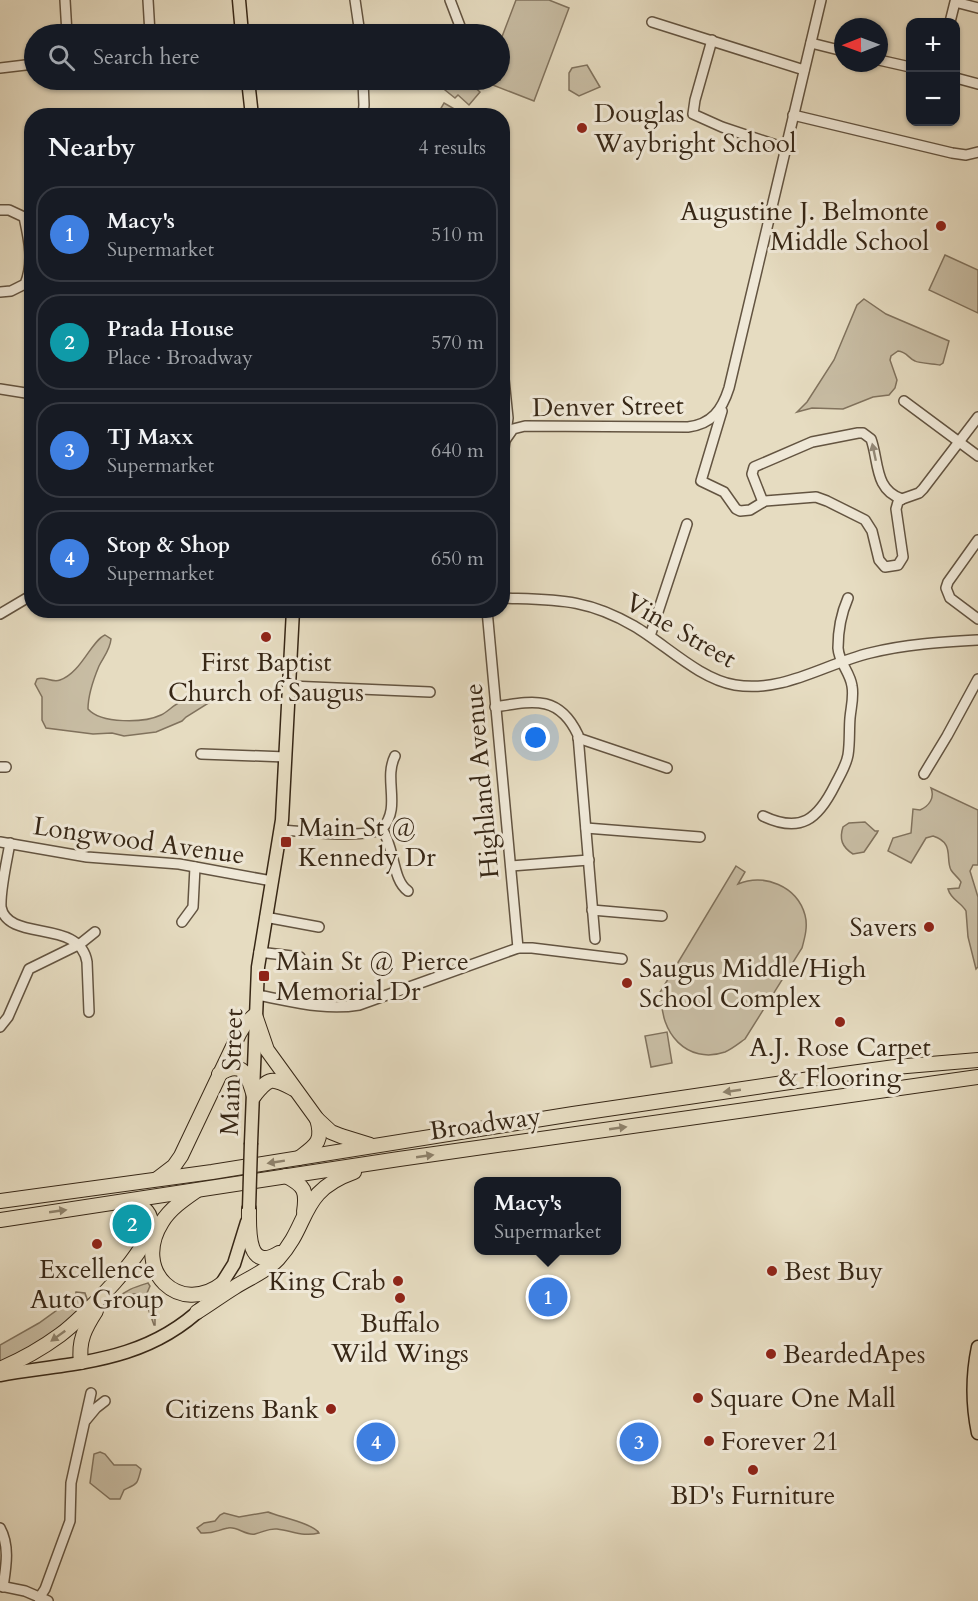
<!DOCTYPE html>
<html lang="en">
<head>
<meta charset="utf-8">
<style>
	:root { --surface:#171b24; --page:#242831; --text:#f1f3f6; --muted:#9ea1a6; --line:#363941; --accent:#b45309 }
	body { margin:0; font-family:Cardo,serif; background:var(--page); color:var(--text) }
	.controls { position:absolute; right:18px; top:18px; display:grid; overflow:hidden; border-radius:12px; box-shadow:0 2px 4px #0004 }
	.controls button { width:54px; height:54px; display:grid; place-items:center; padding:0; border:0; border-bottom:2px solid var(--line); background:var(--surface); color:var(--text); font:30px sans-serif }
	.compass { position:absolute; left:834px; top:18px; width:54px; height:54px; border-radius:50%; background:var(--surface); box-shadow:0 2px 4px #0004; rotate:269deg }
	.you { position:absolute; left:536px; top:738px; width:21px; height:21px; margin:-15px; border:4px solid #fff; border-radius:50%; background:#1a73e8; box-shadow:0 0 0 9px #1a73e833 }
	.badge { display:grid; place-items:center; width:39px; height:39px; border-radius:50%; background:var(--accent); color:#fff; font-size:20px; font-weight:700 }
	.pin { position:absolute; translate:-50% -50%; border:3px solid #fff; box-shadow:0 2px 6px #0006 }
	.popup { position:absolute; left:474px; top:1177px; width:147px; height:78px; box-sizing:border-box; display:grid; place-content:center; border-radius:12px; background:var(--surface); filter:drop-shadow(0 2px 4px #0005); font-size:20px; white-space:nowrap; color:var(--muted) }
	.popup b { font-size:22px; color:var(--text) }
	.popup::after { content:''; position:absolute; left:50%; top:100%; margin-left:-12px; border:12px solid transparent; border-top-color:var(--surface) }
	.list { margin:0; padding:0; list-style:none }
	h2 { display:flex; justify-content:space-between; align-items:center; height:78px; margin:0; padding:0 24px; font-size:26px }
	h2 small { font-size:20px; font-weight:400; color:var(--muted) }
	.list li { display:grid; grid-template-columns:39px 1fr auto; gap:18px; align-items:center; box-sizing:border-box; height:96px; margin:0 12px 12px; padding:0 12px; border:2px solid var(--line); border-radius:24px }
	.list b { display:block; font-size:22px; white-space:nowrap }
	.list p { margin:0; font-size:20px; white-space:nowrap; color:var(--muted) }
	.list em { font-size:20px; font-style:normal; color:var(--muted) }
	.icon { flex:none; width:33px; height:33px; fill:none; stroke:currentColor; stroke-width:2; stroke-linecap:round; stroke-linejoin:round }
	.map { position:relative; flex:none; width:978px; height:1601px; overflow:hidden }
	.search { position:absolute; background:var(--surface); box-shadow:0 2px 4px #0004; left:24px; top:24px; width:486px; height:66px; display:flex; align-items:center; gap:15px; box-sizing:border-box; padding:0 21px; border-radius:33px; color:var(--muted); font-size:22px }
	.panel { position:absolute; background:var(--surface); box-shadow:0 2px 4px #0004; left:24px; top:108px; width:486px; height:510px; border-radius:24px }
	.map>svg:first-child { display:block }
	.green { fill:#c8bda4; stroke:#80725d; stroke-width:1.5 }
	.lines { fill:none; stroke-linecap:round; stroke-linejoin:round }
	.minor-casing { stroke:#635441; stroke-width:12 }
	.major-casing { stroke:#372716; stroke-width:15 }
	.highway-casing { stroke:#372716; stroke-width:16 }
	.minor { stroke:#efe8d7; stroke-width:9 }
	.major { stroke:#e6dcc1; stroke-width:12 }
	.highway { stroke:#e6dcc1; stroke-width:14 }
	.major-bridge-casing { stroke:#372716; stroke-width:15; stroke-linecap:butt }
	.major-bridge { stroke:#e6dcc1; stroke-width:12 }
	.oneway { fill:#938876 }
	.oneway2 { fill:#8e826c }
	.poi-dot { fill:#8f2418; stroke:#efe8d7; stroke-width:2 }
	.labels { text-anchor:middle; stroke-width:6; stroke-linejoin:round; paint-order:stroke }
	.poi-label { font-size:26px; fill:#372716; stroke:#efe8d7; text-anchor:start }
	.street-label { font-size:26px; fill:#372716; stroke:#efe8d7 }
</style>
</head>
<body>
<div class="map">
<svg width="978" height="1601" viewBox="0 0 978 1601">
	<rect width="100%" height="100%" fill="#e6dcc1"/>
	<filter id="stains"><feTurbulence type="fractalNoise" baseFrequency=".00333" numOctaves="4"/><feColorMatrix values="0 0 0 0 .2 0 0 0 0 .09 0 0 0 0 .02 0 0 0 .5 -.17"/></filter>
	<radialGradient id="worn" r=".72"><stop offset=".6" stop-color="#630" stop-opacity="0"/><stop offset="1" stop-color="#630" stop-opacity=".3"/></radialGradient>
	<g class="green">
		<path d="M516,0h33l20,8 -35,93 -49,-19v-2h15v-38z"/>
		<path d="M587,65l13,22 -21,9 -10,-6v-17l3,-5z"/>
		<path d="M455,80h11l14,12 -11,13 -11,-10 -3,3 -10,-8z"/>
		<path d="M444,103l14,8 -2,4h-19z"/>
		<path d="M945,255l33,15v43l-49,-23z"/>
		<path d="M864,299l22,15 63,27 -6,22 -3,2c-5,-1 -22,-2 -25,-4 -7,-3 -8,-9 -17,-10l-7,5 -1,4 7,20 -2,8 -6,7 -16,2 -30,12 -31,-1 -15,4 10,-10 27,-42 23,-55z"/>
		<path d="M105,635l6,4c-1,11 -7,17 -12,27 -5,12 -11,30 -11,43 13,15 56,14 73,6 7,-3 13,-11 20,-13 3,0 6,1 9,0 8,-2 10,-13 19,-12 4,0 5,3 8,5l-2,4 -29,18 -4,4 -26,11 -32,4 -12,-3 -19,1 -47,-6 -4,-8v-23l-7,-13 2,-5c8,-3 15,4 23,1 21,-7 31,-39 45,-45z"/>
		<path d="M931,788l47,22v55h-5l-3,6 8,26v70l-2,2 -8,-32 -2,-26c-5,-9 -15,-11 -18,-22l11,-1 2,-6c-2,-4 -7,-7 -10,-12 -6,-12 4,-27 -18,-34l-7,2 -15,25 -23,-12 5,-13 18,-5 2,-24 7,1c9,-4 15,-12 11,-22z"/>
		<path d="M865,822l10,9h3l-1,2 -13,19 -11,2c-11,-7 -14,-15 -10,-27l6,-4z"/>
		<path d="M736,866l9,6 -7,12c26,-11 59,2 67,31 3,11 0,22 -3,33l-57,91c-7,5 -13,10 -20,13 -38,13 -66,-20 -63,-56l-3,-2z"/>
		<path d="M667,1032l5,31 -21,4 -6,-31z"/>
		<path d="M148,1283l2,3 -3,7 8,24v8h-1l-5,-14 -8,-17h-8l-15,9 -3,-3c10,-10 20,-13 33,-17z"/>
		<path d="M76,1292l9,1 2,6 -11,17 -43,31 -33,15v-17l39,-22 36,-26z"/>
		<path d="M100,1452l5,2 9,11h22l5,4c-4,16 -3,14 -17,21l-4,9h-10l-20,-16 4,-29z"/>
		<path d="M268,1512c12,5 46,12 51,21 -16,4 -26,-2 -42,-4 -9,-1 -13,3 -22,5 -9,2 -18,-8 -27,-6 -11,2 -14,6 -27,5l-4,-5 7,-5 11,-2 5,-6 4,-2 15,4z"/>
	</g>
	<g class="lines">
		<g class="minor-casing">
			<g id="minor">
				<path d="M65,0l2,34"/>
				<path d="M148,0l2,34"/>
				<path d="M355,0l5,34"/>
				<path d="M450,0l13,34"/>
				<path d="M652,22l152,48"/>
				<path d="M950,22l5,-20 23,6"/>
				<path d="M712,40l-17,60 -2,14 29,13 63,21"/>
				<path d="M811,43l32,8"/>
				<path d="M879,60l31,7"/>
				<path d="M0,68l34,-4"/>
				<path d="M956,78l22,6"/>
				<path d="M793,115l159,38 14,2 12,-3"/>
				<path d="M363,116l1,-11 -1,-25"/>
				<path d="M0,210h9l15,7c5,23 10,45 1,67l-14,7 -11,1"/>
				<path d="M502,360l6,58 -6,45"/>
				<path d="M0,389l32,5"/>
				<path d="M904,401l74,55"/>
				<path d="M722,411l-21,70 23,11 12,17 4,2 10,-1 15,-9 51,-4 11,4 38,19 7,11 7,29 6,7 13,-2 5,-8 -7,-48 2,-7 4,-3"/>
				<path d="M506,439l7,-10 12,-3 163,1c24,-3 34,-17 41,-39l92,-388"/>
				<path d="M902,499l17,-6 4,-4 55,-72"/>
				<path d="M763,502l-11,-28 2,-7 58,-25 46,-9h5l8,6c8,22 3,51 31,60"/>
				<path d="M978,540l-30,42 -2,6 4,10 28,21"/>
				<path d="M502,598c54,2 84,0 132,28 31,18 65,53 101,59 49,8 89,-21 135,-32 35,-9 72,-11 108,-13"/>
				<path d="M487,610l31,338"/>
				<path d="M0,614l32,-19"/>
				<path d="M650,636l37,-112"/>
				<path d="M290,686l140,6"/>
				<path d="M495,707c37,-6 64,-13 83,28l17,204"/>
				<path d="M578,738l89,30"/>
				<path d="M201,754l85,3"/>
				<path d="M0,767h6"/>
				<path d="M924,774l23,-38 31,-57"/>
				<path d="M763,816c38,18 55,3 72,-31 5,-10 11,-19 13,-30 2,-12 1,-25 2,-37 1,-11 4,-21 2,-32 -2,-14 -13,-23 -14,-38 0,-17 3,-34 10,-50"/>
				<path d="M586,828l114,9"/>
				<path d="M382,829c20,-22 1,-49 13,-73"/>
				<path d="M280,830c24,1 83,9 102,-1 13,19 10,51 26,62"/>
				<path d="M0,842l87,15 92,7 93,17"/>
				<path d="M10,843c-3,17 -10,47 -9,64 7,36 79,11 86,55l2,50"/>
				<path d="M511,866l78,-6"/>
				<path d="M592,910l70,6"/>
				<path d="M265,917l54,10"/>
				<path d="M182,922l11,-15 2,-40"/>
				<path d="M259,952l41,5"/>
				<path d="M257,995c34,6 67,16 102,10l159,-57h14l90,11"/>
				<path d="M0,1027l8,-10 21,-48 51,-25 15,-12"/>
				<path d="M86,1420l10,-12 9,-7"/>
				<path d="M0,1528c10,18 6,39 3,59"/>
				<path d="M0,1586l25,5 23,10"/>
				<path d="M39,1598l6,-9 25,-68 1,-38 20,-90"/>
			</g>
		</g>
		<g class="major-casing">
			<g id="major">
				<path d="M239,0l3,34"/>
				<path d="M248,80l4,36"/>
				<path d="M251,1143l7,-176 24,-147 11,-210"/>
				<path d="M217,1291l17,-27 13,-42"/>
				<path d="M978,1347c-6,29 -6,57 0,86"/>
				<path d="M0,1375c76,-13 145,-12 204,-69"/>
			</g>
		</g>
		<g class="highway-casing">
			<g id="highway">
				<path d="M219,1074c24,-15 29,1 35,22"/>
				<path d="M254,1096c16,-20 18,-18 40,-7"/>
				<path d="M299,1158c16,-12 25,-16 18,-39"/>
				<path d="M286,1176c19,10 21,15 18,36"/>
				<path d="M157,1179l17,-13 7,-10 58,-122 6,-10 10,-9 12,35 50,69 14,13 10,4 29,9"/>
				<path d="M196,1191c-13,9 -26,18 -34,31 -31,49 18,95 61,61"/>
				<path d="M0,1201l212,-29 361,-58 271,-40 51,-7 83,-7"/>
				<path d="M249,1209c0,19 -3,64 30,44"/>
				<path d="M0,1220l399,-61 579,-82"/>
				<path d="M197,1312c13,-8 25,-17 38,-25 14,-9 32,-16 43,-28 33,-36 20,-67 76,-87"/>
				<path d="M81,1362c-3,-21 4,-34 15,-51"/>
				<path d="M0,1369c21,-9 41,-20 60,-34 22,-16 93,-87 91,-113 -1,-13 -12,-17 -22,-21"/>
			</g>
		</g>
		<use href="#minor" class="minor"/>
		<use href="#major" class="major"/>
		<use href="#highway" class="highway"/>
		<g class="major-bridge-casing">
			<path id="major-bridge" d="M249,1209l2,-66"/>
		</g>
		<use href="#major-bridge" class="major-bridge"/>
	</g>
	<defs><path id="oneway-solid" d="M-6-.8H1V-3.2L6.5 0L1 3.2V.8H-6Z" transform="scale(1.5)"/></defs>
	<use class="oneway" href="#oneway-solid" transform="translate(874 452) rotate(-102)"/>
	<g class="oneway2">
		<use href="#oneway-solid" transform="translate(732 1091) rotate(172)"/>
		<use href="#oneway-solid" transform="translate(618 1128) rotate(-8)"/>
		<use href="#oneway-solid" transform="translate(425 1156) rotate(-8)"/>
		<use href="#oneway-solid" transform="translate(276 1162) rotate(171)"/>
		<use href="#oneway-solid" transform="translate(58 1211) rotate(-8)"/>
		<use href="#oneway-solid" transform="translate(58 1336) rotate(144)"/>
	</g>
	<g class="poi-dot">
		<circle cx="582" cy="128" r="6"/>
		<circle cx="941" cy="226" r="6"/>
		<circle cx="266" cy="637" r="6"/>
		<rect x="280" y="836" width="12" height="12" rx="3"/>
		<circle cx="929" cy="927" r="6"/>
		<rect x="258" y="970" width="12" height="12" rx="3"/>
		<circle cx="627" cy="983" r="6"/>
		<circle cx="840" cy="1022" r="6"/>
		<circle cx="97" cy="1244" r="6"/>
		<circle cx="772" cy="1271" r="6"/>
		<circle cx="398" cy="1281" r="6"/>
		<circle cx="400" cy="1298" r="6"/>
		<circle cx="771" cy="1354" r="6"/>
		<circle cx="698" cy="1398" r="6"/>
		<circle cx="331" cy="1409" r="6"/>
		<circle cx="709" cy="1441" r="6"/>
		<circle cx="753" cy="1470" r="6"/>
	</g>
	<g class="labels">
		<g class="poi-label">
			<text x="594" y="122">Douglas<tspan x="594" dy="30">Waybright School</tspan></text>
			<text x="929" y="220" text-anchor="end">Augustine J. Belmonte<tspan x="929" dy="30">Middle School</tspan></text>
			<text x="266" y="671" text-anchor="middle">First Baptist<tspan x="266" dy="30">Church of Saugus</tspan></text>
			<text x="298" y="836">Main St @<tspan x="298" dy="30">Kennedy Dr</tspan></text>
			<text x="917" y="936" text-anchor="end">Savers</text>
			<text x="276" y="970">Main St @ Pierce<tspan x="276" dy="30">Memorial Dr</tspan></text>
			<text x="639" y="977">Saugus Middle/High<tspan x="639" dy="30">School Complex</tspan></text>
			<text x="840" y="1056" text-anchor="middle">A.J. Rose Carpet<tspan x="840" dy="30">&amp; Flooring</tspan></text>
			<text x="97" y="1278" text-anchor="middle">Excellence<tspan x="97" dy="30">Auto Group</tspan></text>
			<text x="784" y="1280">Best Buy</text>
			<text x="386" y="1290" text-anchor="end">King Crab</text>
			<text x="400" y="1332" text-anchor="middle">Buffalo<tspan x="400" dy="30">Wild Wings</tspan></text>
			<text x="783" y="1363">BeardedApes</text>
			<text x="710" y="1407">Square One Mall</text>
			<text x="319" y="1418" text-anchor="end">Citizens Bank</text>
			<text x="721" y="1450">Forever 21</text>
			<text x="753" y="1504" text-anchor="middle">BD's Furniture</text>
		</g>
		<g class="street-label">
			<text transform="translate(608 406) rotate(-1)" y="9">Denver Street</text>
			<text transform="translate(681 630) rotate(30)" y="9">Vine Street</text>
			<text transform="translate(481 781) rotate(-95)" y="9">Highland Avenue</text>
			<text transform="translate(139 840) rotate(8)" y="9">Longwood Avenue</text>
			<text transform="translate(231 1072) rotate(-88)" y="9">Main Street</text>
			<text transform="translate(485 1123) rotate(-8)" y="9">Broadway</text>
		</g>
	</g>
	<rect width="100%" height="100%" filter="url(#stains)"/>
	<rect width="100%" height="100%" fill="url(#worn)"/>
</svg>
<div class="controls">
<button>+</button>
<button>−</button>
</div>
<svg class="compass" viewBox="-18 -18 36 36"><path d="M0-13l5 13h-10z" fill="#e53935"/><path d="M0 13l5-13h-10z" fill="#9ea1a6"/></svg>
<div class="you"></div>
<div class="pin badge" style="left:548px;top:1297px;background:#3f7fe0">1</div>
<div class="popup"><b>Macy's</b>Supermarket</div>
<div class="pin badge" style="left:132px;top:1224px;background:#0f9aa8">2</div>
<div class="pin badge" style="left:639px;top:1442px;background:#3f7fe0">3</div>
<div class="pin badge" style="left:376px;top:1442px;background:#3f7fe0">4</div>
<div class="search"><svg class="icon" aria-label="search" viewBox="0 0 24 24"><circle cx="10" cy="10" r="6"/><path d="M15 15l6 6"/></svg>Search here</div>
<section class="panel">
<h2>Nearby<small>4 results</small></h2>
<ul class="list">
<li><span class="badge" style="background:#3f7fe0">1</span><div><b>Macy's</b><p>Supermarket</p></div><em>510 m</em></li>
<li><span class="badge" style="background:#0f9aa8">2</span><div><b>Prada House</b><p>Place · Broadway</p></div><em>570 m</em></li>
<li><span class="badge" style="background:#3f7fe0">3</span><div><b>TJ Maxx</b><p>Supermarket</p></div><em>640 m</em></li>
<li><span class="badge" style="background:#3f7fe0">4</span><div><b>Stop &amp; Shop</b><p>Supermarket</p></div><em>650 m</em></li>
</ul>
</section>
</div>
</body>
</html>
